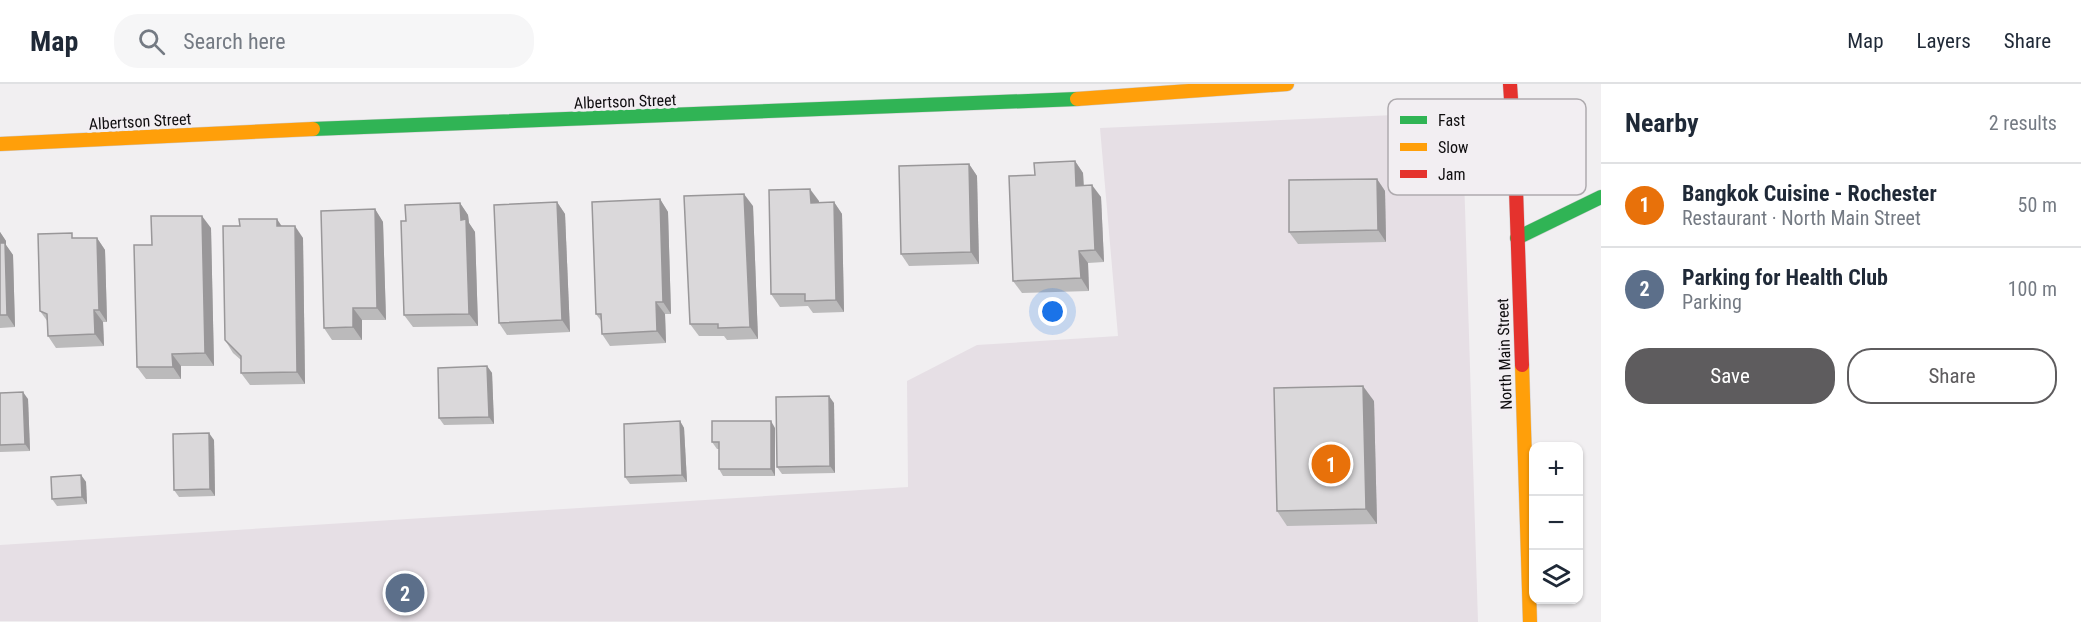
<!DOCTYPE html>
<html lang="en">
<head>
<meta charset="utf-8">
<style>
	:root { --surface:#fff; --page:#f6f6f7; --text:#1f2937; --muted:#747a83; --line:#e0e1e3; --accent:#5e5c5e }
	body { margin:0; font-family:"Roboto Condensed",sans-serif; background:var(--page); color:var(--text) }
	.controls { position:absolute; right:18px; bottom:18px; display:grid; overflow:hidden; border-radius:12px; box-shadow:0 2px 4px #0004 }
	.controls button { width:54px; height:54px; display:grid; place-items:center; padding:0; border:0; border-bottom:2px solid var(--line); background:var(--surface); color:var(--text); font:30px sans-serif }
	.you { position:absolute; left:1053px; top:228px; width:21px; height:21px; margin:-15px; border:4px solid #fff; border-radius:50%; background:#1a73e8; box-shadow:0 0 0 9px #1a73e833 }
	.badge { display:grid; place-items:center; width:39px; height:39px; border-radius:50%; background:var(--accent); color:#fff; font-size:20px; font-weight:700 }
	.pin { position:absolute; translate:-50% -50%; border:3px solid #fff; box-shadow:0 2px 6px #0006 }
	.list { margin:0; padding:0; list-style:none }
	h2 { display:flex; justify-content:space-between; align-items:center; height:78px; margin:0; padding:0 24px; font-size:26px }
	h2 small { font-size:20px; font-weight:400; color:var(--muted) }
	.list li { display:grid; grid-template-columns:39px 1fr auto; gap:18px; align-items:center; box-sizing:border-box; height:84px; padding:0 24px; border-top:2px solid var(--line) }
	.list b { display:block; font-size:22px; white-space:nowrap }
	.list p { margin:0; font-size:20px; white-space:nowrap; color:var(--muted) }
	.list em { font-size:20px; font-style:normal; color:var(--muted) }
	.actions { display:flex; gap:12px; padding:18px 24px }
	.actions a { flex:1; padding:14px 0; border:2px solid var(--accent); border-radius:24px; text-align:center; font-size:21px; color:var(--accent) }
	.actions .main { background:var(--accent); color:#fff }
	.icon { flex:none; width:33px; height:33px; fill:none; stroke:currentColor; stroke-width:2; stroke-linecap:round; stroke-linejoin:round }
	.map { position:relative; flex:none; width:1601px; height:538px; overflow:hidden }
	header { display:flex; align-items:center; gap:36px; box-sizing:border-box; height:84px; padding:0 30px; background:var(--surface); border-bottom:2px solid var(--line) }
	header strong { font-size:28px }
	nav { display:flex; gap:33px; margin-inline-start:auto; font-size:21px }
	.search { width:420px; height:54px; background:var(--page); display:flex; align-items:center; gap:15px; box-sizing:border-box; padding:0 21px; border-radius:24px; color:var(--muted); font-size:22px }
	main { display:flex }
	aside { flex:1; background:var(--surface) }
	.map>svg:first-child { display:block }
	.built { fill:#e6dfe5 }
	.lines { fill:none; stroke-linecap:round; stroke-linejoin:round }
	.fast-casing { stroke:#cfcdcf; stroke-width:15 }
	.slow-casing { stroke:#cfcdcf; stroke-width:15 }
	.jam-casing { stroke:#cfcdcf; stroke-width:15 }
	.fast { stroke:#30b455; stroke-width:14 }
	.slow { stroke:#ff9f0a; stroke-width:14 }
	.jam { stroke:#e5322d; stroke-width:14 }
	.wall { fill:#bbbabb }
	.shaded-wall { fill:#999799 }
	.building { fill:#dad8da; stroke:#999799; stroke-width:1.5 }
	.labels { text-anchor:middle; stroke-width:6; stroke-linejoin:round; paint-order:stroke }
	.street-label { font-size:16px; fill:#0f0d0f; stroke:#f2eef2 }
	.key { fill:#f2eef2; stroke:#aeaaae; stroke-width:1.5 }
	.key-label { font-size:16px; fill:#0f0d0f }
</style>
</head>
<body>
<header>
<strong>Map</strong>
<div class="search"><svg class="icon" aria-label="search" viewBox="0 0 24 24"><circle cx="10" cy="10" r="6"/><path d="M15 15l6 6"/></svg>Search here</div>
<nav><a>Map</a><a>Layers</a><a>Share</a></nav>
</header>
<main>
<div class="map">
<svg width="1601" height="538" viewBox="0 0 1601 538">
	<rect width="100%" height="100%" fill="#f1eff1"/>
	<path class="built" d="M1462,28l16,510 -1478,-1v-76l908,-58 -1,-106 70,-36 141,-9 -18,-208z"/>
	<g class="lines">
		<g class="fast-casing">
			<g id="fast">
				<path d="M313,45l764,-30"/>
				<path d="M1517,154l84,-41"/>
			</g>
		</g>
		<g class="slow-casing">
			<g id="slow">
				<path d="M1077,15l210,-15"/>
				<path d="M0,60l313,-15"/>
				<path d="M1522,281l8,257"/>
			</g>
		</g>
		<g class="jam-casing">
			<path id="jam" d="M1510,0l5,76 7,205"/>
		</g>
		<use href="#fast" class="fast"/>
		<use href="#slow" class="slow"/>
		<use href="#jam" class="jam"/>
	</g>
	<g class="wall">
		<path d="M1075,77l8,12 1,12 17,12 3,65 -16,1 1,28 -67,2 -9,-12 22,-106z"/>
		<path d="M969,80l8,12 2,88 -70,2 -8,-12z"/>
		<path d="M1377,95l8,12 1,51 -88,2 -9,-12z"/>
		<path d="M660,115l8,13 3,102h-6l1,29 -56,3 -8,-12v-12l-6,-8z"/>
		<path d="M819,117v1h15l8,12 2,98 -31,1 -5,-7 -28,1 -9,-13z"/>
		<path d="M557,118l8,12 5,118 -63,3 -8,-12z"/>
		<path d="M460,119l8,12 1,8 6,9 3,94 -65,1 -9,-12 2,-94z"/>
		<path d="M753,122l5,133 -31,1 -3,-4h-25l-9,-12z"/>
		<path d="M375,125l8,13 3,98h-24v20h-30l-8,-12z"/>
		<path d="M282,142l21,12 2,146 -55,1 -9,-12v-13l-8,-7 -8,-13z"/>
		<path d="M211,144l3,138h-33v13h-35l-9,-12 15,-122z"/>
		<path d="M0,148l6,9v4l7,10 2,72 -15,1z"/>
		<path d="M75,154h22l8,12 2,72h-4l1,24 -48,2 -8,-12v-14l-8,-11z"/>
		<path d="M487,282l5,7 2,51 -50,1 -5,-7z"/>
		<path d="M0,309l28,6 2,52 -30,1z"/>
		<path d="M1374,317l3,123 -90,2 -10,-15z"/>
		<path d="M834,319l1,70 -53,1 -5,-7z"/>
		<path d="M680,337l4,7 3,54 -57,2 -5,-7z"/>
		<path d="M775,344v48h-52l-4,-7v-20h-2l-5,-7z"/>
		<path d="M214,356l1,56 -36,1 -5,-7z"/>
		<path d="M81,391l5,7 1,22 -30,2 -5,-7z"/>
	</g>
	<g class="shaded-wall">
		<path d="M1075,77l8,12 1,25 -8,-12z"/>
		<path d="M969,80l8,12 2,88 -8,-12z"/>
		<path d="M1377,95l8,12 1,51 -8,-12z"/>
		<path d="M1092,101l9,12 3,65 -9,-12z"/>
		<path d="M810,105l9,12v14l-8,-12z"/>
		<path d="M744,110l9,12 5,133 -8,-12z"/>
		<path d="M660,115l8,13 3,102 -8,-12z"/>
		<path d="M557,118l8,12 5,118 -8,-12z"/>
		<path d="M834,118l8,12 2,98 -8,-12z"/>
		<path d="M460,119l8,12 1,8 6,9 3,94 -9,-12 -8,-94z"/>
		<path d="M375,125l8,13 3,98 -9,-12z"/>
		<path d="M202,132l9,12 3,138 -9,-13z"/>
		<path d="M277,135l8,12 -8,-5z"/>
		<path d="M295,142l8,12 2,146 -8,-12z"/>
		<path d="M0,148l6,9v4l7,10 2,72 -8,-12 -7,-68z"/>
		<path d="M97,154l8,12 2,72 -8,-12z"/>
		<path d="M1079,167l9,12 1,28 -8,-13z"/>
		<path d="M656,218l9,12 1,29 -9,-12z"/>
		<path d="M353,224l9,12v20l-9,-13z"/>
		<path d="M94,226l9,12 1,24 -9,-12z"/>
		<path d="M172,270l9,12v13l-8,-12z"/>
		<path d="M487,282l5,7 2,51 -5,-7z"/>
		<path d="M1363,302l11,15 3,123 -11,-15z"/>
		<path d="M23,308l5,7 2,52 -5,-7z"/>
		<path d="M829,312l5,7 1,70 -5,-7z"/>
		<path d="M680,337l4,7 3,54 -5,-7z"/>
		<path d="M771,337l4,7v48l-4,-7z"/>
		<path d="M209,349l5,7 1,56 -5,-7z"/>
		<path d="M81,391l5,7 1,22 -5,-7z"/>
	</g>
	<g class="building">
		<path d="M1075,77l1,25 16,-1 3,65 -16,1 2,27 -68,3 -4,-105 26,-1 -1,-12z"/>
		<path d="M969,80l2,88 -70,2 -2,-88z"/>
		<path d="M1377,95l1,51 -89,2v-52z"/>
		<path d="M810,105l1,14 23,-1 2,98 -31,1v-7h-34l-2,-104z"/>
		<path d="M744,110l6,133 -32,1v-4h-28l-6,-128z"/>
		<path d="M660,115l3,103h-7l1,29 -55,3 -1,-20h-5l-4,-112z"/>
		<path d="M557,118l5,118 -63,3 -5,-118z"/>
		<path d="M460,119l1,17 5,-1 3,95 -65,1 -3,-94h5l-1,-16z"/>
		<path d="M375,125l2,99h-24v19l-29,1 -3,-117z"/>
		<path d="M151,132h51l3,137 -33,1 1,13h-36l-3,-122h18z"/>
		<path d="M239,135h38v7h18l2,146 -56,1v-17l-16,-16 -2,-114h17z"/>
		<path d="M72,149v5h25l2,72h-5l1,24 -47,2 -1,-22 -7,-3 -2,-77z"/>
		<path d="M0,159h5l2,72h-7z"/>
		<path d="M487,282l2,51 -50,1 -1,-50z"/>
		<path d="M1363,302l3,123 -89,2 -3,-123z"/>
		<path d="M23,308l2,52 -25,1v-52z"/>
		<path d="M829,312l1,70 -53,1 -1,-70z"/>
		<path d="M680,337l2,54 -57,2 -1,-53z"/>
		<path d="M712,337h59v48h-52v-27h-7z"/>
		<path d="M209,349l1,56 -36,1 -1,-56z"/>
		<path d="M81,391l1,22 -30,2 -1,-22z"/>
	</g>
	<g class="labels">
		<g class="street-label">
			<text transform="translate(625 17) rotate(-2)" y="6">Albertson Street</text>
			<text transform="translate(140 37) rotate(-3)" y="6">Albertson Street</text>
			<text transform="translate(1504 270) rotate(-92)" y="6">North Main Street</text>
		</g>
	</g>
	<rect x="1388" y="15" width="198" height="96" rx="9" class="key"/>
	<rect x="1400" y="32" width="27" height="8" fill="#30b455"/>
	<rect x="1400" y="59" width="27" height="8" fill="#ff9f0a"/>
	<rect x="1400" y="86" width="27" height="8" fill="#e5322d"/>
	<g class="key-label">
		<text x="1438" y="42">Fast</text>
		<text x="1438" y="69">Slow</text>
		<text x="1438" y="96">Jam</text>
	</g>
</svg>
<div class="controls">
<button>+</button>
<button>−</button>
<button><svg class="icon" aria-label="layers" viewBox="0 0 24 24"><path d="M12 4l9 5-9 5-9-5zM3 14l9 5 9-5"/></svg></button>
</div>
<div class="you"></div>
<div class="pin badge" style="left:1331px;top:380px;background:#e8710a">1</div>
<div class="pin badge" style="left:405px;top:509px;background:#5c6f8a">2</div>
</div>
<aside>
<h2>Nearby<small>2 results</small></h2>
<ul class="list">
<li><span class="badge" style="background:#e8710a">1</span><div><b>Bangkok Cuisine - Rochester</b><p>Restaurant · North Main Street</p></div><em>50 m</em></li>
<li><span class="badge" style="background:#5c6f8a">2</span><div><b>Parking for Health Club</b><p>Parking</p></div><em>100 m</em></li>
</ul>
<div class="actions"><a class="main">Save</a><a>Share</a></div>
</aside>
</main>
</body>
</html>
